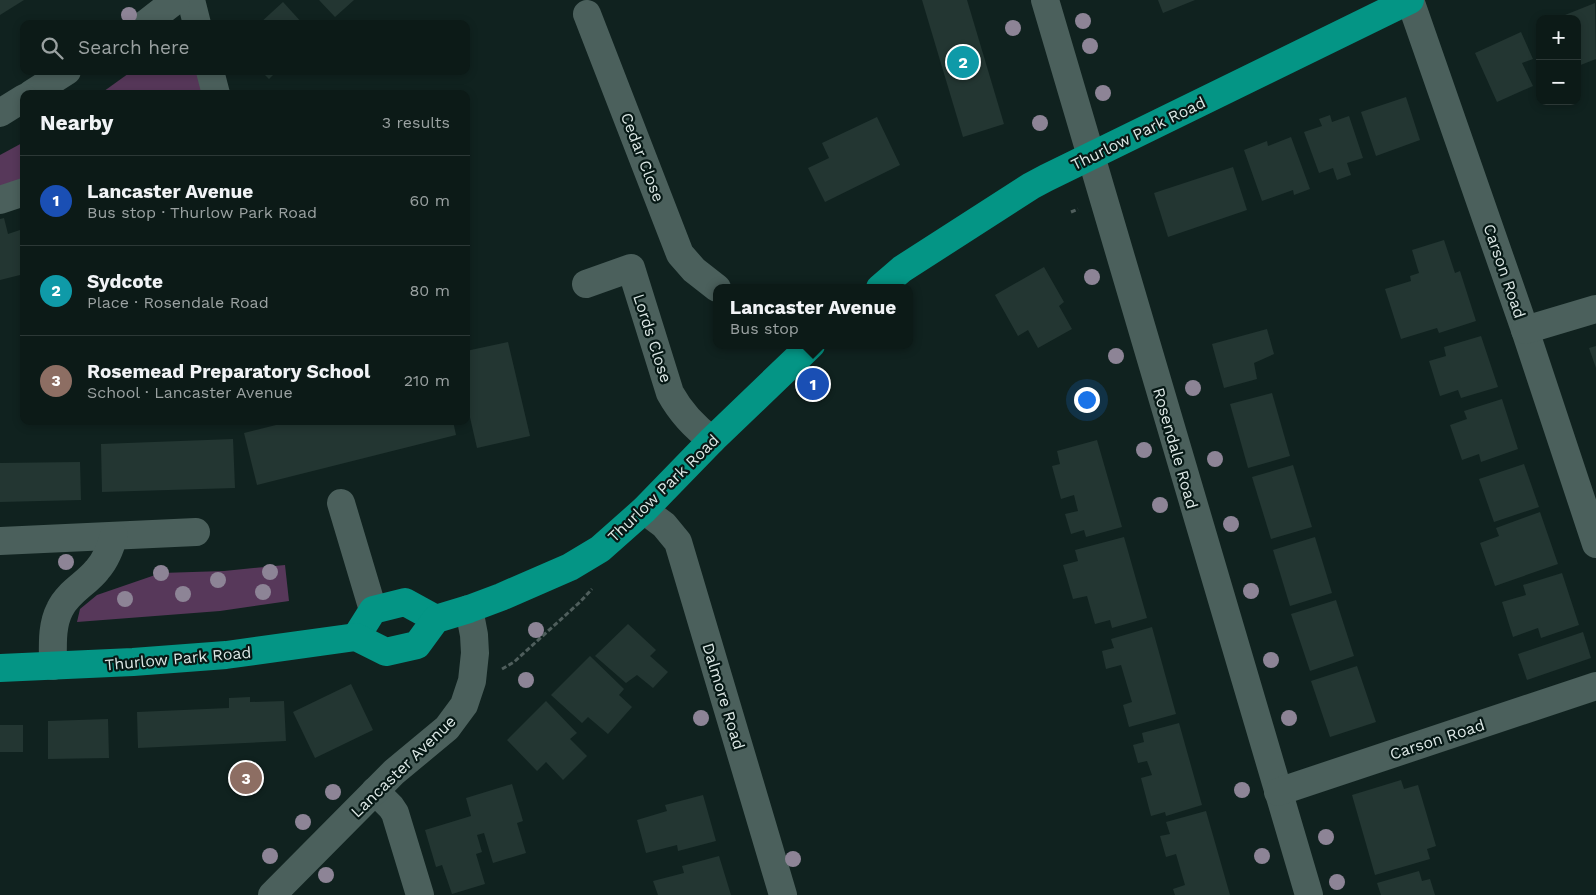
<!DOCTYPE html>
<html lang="en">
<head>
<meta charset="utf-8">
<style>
	:root { --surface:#0c1a17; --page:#1a2724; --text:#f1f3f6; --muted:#9aa1a1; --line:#2c3836; --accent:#ee8cf9 }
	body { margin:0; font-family:"Work Sans",sans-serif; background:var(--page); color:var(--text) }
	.controls { position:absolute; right:15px; top:15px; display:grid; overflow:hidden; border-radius:10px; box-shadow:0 2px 8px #0003 }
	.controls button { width:45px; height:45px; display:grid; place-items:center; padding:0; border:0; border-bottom:1px solid var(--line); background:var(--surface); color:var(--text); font:25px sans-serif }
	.you { position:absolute; left:1086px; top:399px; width:18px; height:18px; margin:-12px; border:4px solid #fff; border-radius:50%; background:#1a73e8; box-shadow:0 0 0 8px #1a73e833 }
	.badge { display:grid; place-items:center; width:32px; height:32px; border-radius:50%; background:var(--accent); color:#fff; font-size:16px; font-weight:700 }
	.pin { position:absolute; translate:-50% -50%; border:2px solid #fff; box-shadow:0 1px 5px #0006 }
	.popup { position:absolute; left:713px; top:284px; width:200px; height:65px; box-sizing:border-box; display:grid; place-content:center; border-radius:10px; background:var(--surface); filter:drop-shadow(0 1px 4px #0005); font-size:16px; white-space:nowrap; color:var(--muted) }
	.popup b { font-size:19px; color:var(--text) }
	.popup::after { content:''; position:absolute; left:50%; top:100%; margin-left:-10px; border:10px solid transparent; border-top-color:var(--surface) }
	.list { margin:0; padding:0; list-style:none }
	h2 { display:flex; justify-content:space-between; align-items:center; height:65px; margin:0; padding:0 20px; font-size:21px }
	h2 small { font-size:16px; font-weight:400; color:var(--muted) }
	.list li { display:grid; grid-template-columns:32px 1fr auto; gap:15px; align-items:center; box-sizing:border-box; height:90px; padding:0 20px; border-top:1px solid var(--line) }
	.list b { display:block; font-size:19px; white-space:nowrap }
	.list p { margin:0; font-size:16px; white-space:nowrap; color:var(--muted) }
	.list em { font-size:16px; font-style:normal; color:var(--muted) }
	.icon { flex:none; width:28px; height:28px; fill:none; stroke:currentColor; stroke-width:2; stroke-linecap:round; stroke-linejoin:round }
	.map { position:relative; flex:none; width:1596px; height:895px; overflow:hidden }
	.search { position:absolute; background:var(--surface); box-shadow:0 2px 8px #0003; left:20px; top:20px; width:450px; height:55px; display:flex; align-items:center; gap:12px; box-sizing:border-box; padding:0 18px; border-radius:10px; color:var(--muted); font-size:19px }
	.panel { position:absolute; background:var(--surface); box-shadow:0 2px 8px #0003; left:20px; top:90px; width:450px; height:335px; border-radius:10px }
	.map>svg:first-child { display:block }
	.green { fill:#57385a }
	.building { fill:#233632 }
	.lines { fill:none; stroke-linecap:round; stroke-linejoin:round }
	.path { stroke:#4f5e5c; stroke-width:3; stroke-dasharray:5 2.5; stroke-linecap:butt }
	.minor { stroke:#4b605c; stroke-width:28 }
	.highway { stroke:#049585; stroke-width:28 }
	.tree { fill:#8d8496 }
	.labels { text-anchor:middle; stroke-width:4.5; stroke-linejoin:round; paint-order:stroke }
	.street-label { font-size:16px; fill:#dce7e5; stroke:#071916 }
</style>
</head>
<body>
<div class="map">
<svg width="1596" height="895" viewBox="0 0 1596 895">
	<rect width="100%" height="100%" fill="#10221f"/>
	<g class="green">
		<path d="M132,71h71l2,23h-105z"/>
		<path d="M24,142v37l-24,8v-32z"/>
		<path d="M285,565l4,36 -69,10 -143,11 3,-13 17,-14 64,-22 63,-2z"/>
	</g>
	<g class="building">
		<path d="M0,0h24l-24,15z"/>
		<path d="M319,0h35l-19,17z"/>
		<path d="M922,0h45l37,124 -41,13z"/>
		<path d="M1158,0h37l-32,13z"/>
		<path d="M283,2l20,22h-44z"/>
		<path d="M1595,3l1,56 -18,7 -1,-47h-22z"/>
		<path d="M1521,32l12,27 -11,4 11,23 -36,16 -22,-49z"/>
		<path d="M261,71h16l-8,8z"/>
		<path d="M1406,97l14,43 -44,16 -15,-44z"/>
		<path d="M1330,115l2,7 17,-6 14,42 -16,5 4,12 -14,5 -4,-12 -14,5 -15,-41 18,-6 -3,-7z"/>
		<path d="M877,117l23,48 -75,37 -17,-34 21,-10 -7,-15z"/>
		<path d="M1291,137l19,52 -16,6 -1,-5 -31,11 -18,-51 23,-9 1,5z"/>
		<path d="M1233,167l14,43 -79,27 -14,-44z"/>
		<path d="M4,218l4,16 15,-5 1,45 -24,6v-61z"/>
		<path d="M1444,240l11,33 5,-2 16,50 -37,12 -2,-5 -36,11 -16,-50 26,-8 -1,-5 9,-3 -7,-23z"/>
		<path d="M1044,267l20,35 -5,4 13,23 -34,19 -10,-18 -10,6 -23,-41z"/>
		<path d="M1267,329l7,25 -20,9 3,16 -33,9 -12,-44z"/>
		<path d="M1481,336l17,51 -37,11 -3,-8 -18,6 -11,-35 17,-5 -2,-9z"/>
		<path d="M508,342l22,94 -53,12 -11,-48v-49z"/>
		<path d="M1596,346v22l-7,-20z"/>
		<path d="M1272,393l18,63 -42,12 -18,-64z"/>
		<path d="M1502,399l16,50 -37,13 -2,-8 -17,6 -12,-35 17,-6 -3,-8z"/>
		<path d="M292,421h161l3,14 -199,50 -13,-52z"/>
		<path d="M233,439l2,49 -133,4 -1,-48z"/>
		<path d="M1097,440l25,87 -36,10 -2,-7 -13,4 -6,-20 13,-3 -4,-16 -13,4 -9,-33 8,-2 -3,-13z"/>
		<path d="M80,462l1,38 -81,2v-39z"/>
		<path d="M1524,464l15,43 -45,15 -15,-43z"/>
		<path d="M1293,465l19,62 -41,12 -19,-62z"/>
		<path d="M1540,512l18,52 -63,22 -15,-43 19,-7 -3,-8z"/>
		<path d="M1124,537l23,81 -35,10 -2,-8 -15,4 -8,-28 -14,3 -10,-34 15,-4 -3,-11z"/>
		<path d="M1315,537l17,56 -42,13 -17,-56z"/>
		<path d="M1562,573l17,52 -38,13 -3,-10 -25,9 -11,-35 24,-7 -3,-10z"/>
		<path d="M1336,600l18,56 -44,15 -19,-57z"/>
		<path d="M628,624l28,26 -6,6 18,16 -15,16 -16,-13 -11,8 -31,-27z"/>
		<path d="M1152,627l24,87 -47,13 -6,-22 9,-3 -11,-37 -15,4 -4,-18 12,-3 -3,-9z"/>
		<path d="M1583,632l8,26 -64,22 -9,-26z"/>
		<path d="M590,656l34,33 -5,6 13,12 -24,27 -20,-17 -6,6 -31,-28z"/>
		<path d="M1357,666l19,56 -46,15 -19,-56z"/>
		<path d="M351,684l22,46 -58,28 -22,-46z"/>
		<path d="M250,697v5l34,-1 2,40 -148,7 -1,-36 92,-4v-10z"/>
		<path d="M546,701l31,32 -7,6 17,17 -24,24 -17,-18 -9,9 -30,-31z"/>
		<path d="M108,719l1,39 -61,1v-38z"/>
		<path d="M1179,723l23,82 -36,11 -1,-4 -14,4 -10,-38 11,-3 -5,-14 -9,2 -5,-18 11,-3 -2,-9z"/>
		<rect x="0" y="725" width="23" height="27"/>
		<path d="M1401,780l3,9 14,-4 18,61 -9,3 3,10 -55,16 -23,-80z"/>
		<path d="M512,784l11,37 -6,2 9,30 -33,10 -9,-30 -7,2 5,17 -6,2 9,30 -33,10 -10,-29 -6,2 -11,-37 46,-14 -5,-18z"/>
		<path d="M703,795l13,46 -38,10 -1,-6 -31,8 -9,-33 30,-9 -2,-6z"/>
		<path d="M1206,811l24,84h-55l-2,-6 12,-4 -9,-31 -10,3 -6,-21 10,-2 -4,-12z"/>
		<path d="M719,856l12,39h-73l-5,-14 31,-8 -2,-7z"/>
		<path d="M1419,871l3,10 8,-2 5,16h-54l-4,-12z"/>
	</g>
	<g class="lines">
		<g class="path">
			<path d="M1071,212l7,-3"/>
			<path d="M502,669l12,-7 66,-60 12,-13"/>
		</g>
		<g class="minor">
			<path d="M191,0l6,24"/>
			<path d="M1045,0l264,895"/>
			<path d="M1410,0l115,330 71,214"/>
			<path d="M587,14l93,240 14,16 23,18"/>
			<path d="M145,24l31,-24"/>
			<path d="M210,71l6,23"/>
			<path d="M31,94l36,-23"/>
			<path d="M0,113l24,-15"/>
			<path d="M0,200l24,-8"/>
			<path d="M586,284l45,-16 39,125c11,20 24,34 42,47"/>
			<path d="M1525,330l71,-21"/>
			<path d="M341,503l32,107"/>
			<path d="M644,510l20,15 14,17 105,353"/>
			<path d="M0,541l196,-9"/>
			<path d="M53,666c0,-19 -2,-40 7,-57 8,-17 26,-25 37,-39 9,-10 13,-22 17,-34"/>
			<path d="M375,791l16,16 4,6 25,82"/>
			<path d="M1278,792l318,-106"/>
			<path d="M272,895l122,-123 53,-44 17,-23 8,-24 3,-28 -1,-18 -5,-26"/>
		</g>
		<g class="highway">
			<path d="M880,288l22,-19 129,-83 15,-8 364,-178"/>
			<path d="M356,637l17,-27 32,-8 31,17"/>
			<path d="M0,668l133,-6 93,-7 130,-18 30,15 31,-7 19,-26 33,-10 32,-12 69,-30 30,-18 44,-39 68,-70 99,-95"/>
		</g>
	</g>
	<g class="tree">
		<circle cx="129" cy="15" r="8"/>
		<circle cx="1083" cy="21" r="8"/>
		<circle cx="1013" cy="28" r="8"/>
		<circle cx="1090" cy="46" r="8"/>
		<circle cx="1103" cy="93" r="8"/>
		<circle cx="1040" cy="123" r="8"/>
		<circle cx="1092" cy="277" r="8"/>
		<circle cx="1116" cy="356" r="8"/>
		<circle cx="1193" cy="388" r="8"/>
		<circle cx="1144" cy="450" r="8"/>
		<circle cx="1215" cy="459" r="8"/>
		<circle cx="1160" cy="505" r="8"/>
		<circle cx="1231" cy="524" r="8"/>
		<circle cx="66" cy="562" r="8"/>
		<circle cx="270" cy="572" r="8"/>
		<circle cx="161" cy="573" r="8"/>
		<circle cx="218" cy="580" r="8"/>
		<circle cx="1251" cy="591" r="8"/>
		<circle cx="263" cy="592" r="8"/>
		<circle cx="183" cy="594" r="8"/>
		<circle cx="125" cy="599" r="8"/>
		<circle cx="536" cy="630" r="8"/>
		<circle cx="1271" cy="660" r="8"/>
		<circle cx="526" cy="680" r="8"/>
		<circle cx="701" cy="718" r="8"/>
		<circle cx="1289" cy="718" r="8"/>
		<circle cx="1242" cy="790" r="8"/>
		<circle cx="333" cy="792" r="8"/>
		<circle cx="303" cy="822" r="8"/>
		<circle cx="1326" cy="837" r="8"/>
		<circle cx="270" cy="856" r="8"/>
		<circle cx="1262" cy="856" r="8"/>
		<circle cx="793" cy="859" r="8"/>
		<circle cx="326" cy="875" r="8"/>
		<circle cx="1337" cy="882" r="8"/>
	</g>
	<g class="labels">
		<g class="street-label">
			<text transform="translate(1138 133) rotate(-26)" y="6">Thurlow Park Road</text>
			<text transform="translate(643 157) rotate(69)" y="6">Cedar Close</text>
			<text transform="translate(1505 271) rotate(71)" y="6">Carson Road</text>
			<text transform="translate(653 338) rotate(72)" y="6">Lords Close</text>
			<text transform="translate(1176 448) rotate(74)" y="6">Rosendale Road</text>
			<text transform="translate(663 488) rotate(-44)" y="6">Thurlow Park Road</text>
			<text transform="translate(178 658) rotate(-5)" y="6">Thurlow Park Road</text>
			<text transform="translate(724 696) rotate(73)" y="6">Dalmore Road</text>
			<text transform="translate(1437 739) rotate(-18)" y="6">Carson Road</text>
			<text transform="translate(403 766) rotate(-44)" y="6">Lancaster Avenue</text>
		</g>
	</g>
</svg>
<div class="controls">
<button>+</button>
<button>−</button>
</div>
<div class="you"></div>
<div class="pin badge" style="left:813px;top:384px;background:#1a4fb4">1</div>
<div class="popup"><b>Lancaster Avenue</b>Bus stop</div>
<div class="pin badge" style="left:963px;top:62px;background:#0f9aa8">2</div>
<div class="pin badge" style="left:246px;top:778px;background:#8d6e63">3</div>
<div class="search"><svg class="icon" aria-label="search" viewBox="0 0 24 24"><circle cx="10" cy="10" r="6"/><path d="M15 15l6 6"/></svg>Search here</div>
<section class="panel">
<h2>Nearby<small>3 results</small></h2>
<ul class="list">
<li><span class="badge" style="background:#1a4fb4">1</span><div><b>Lancaster Avenue</b><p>Bus stop · Thurlow Park Road</p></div><em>60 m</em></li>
<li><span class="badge" style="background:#0f9aa8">2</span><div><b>Sydcote</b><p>Place · Rosendale Road</p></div><em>80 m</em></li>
<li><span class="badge" style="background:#8d6e63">3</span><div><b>Rosemead Preparatory School</b><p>School · Lancaster Avenue</p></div><em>210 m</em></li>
</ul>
</section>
</div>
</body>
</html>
